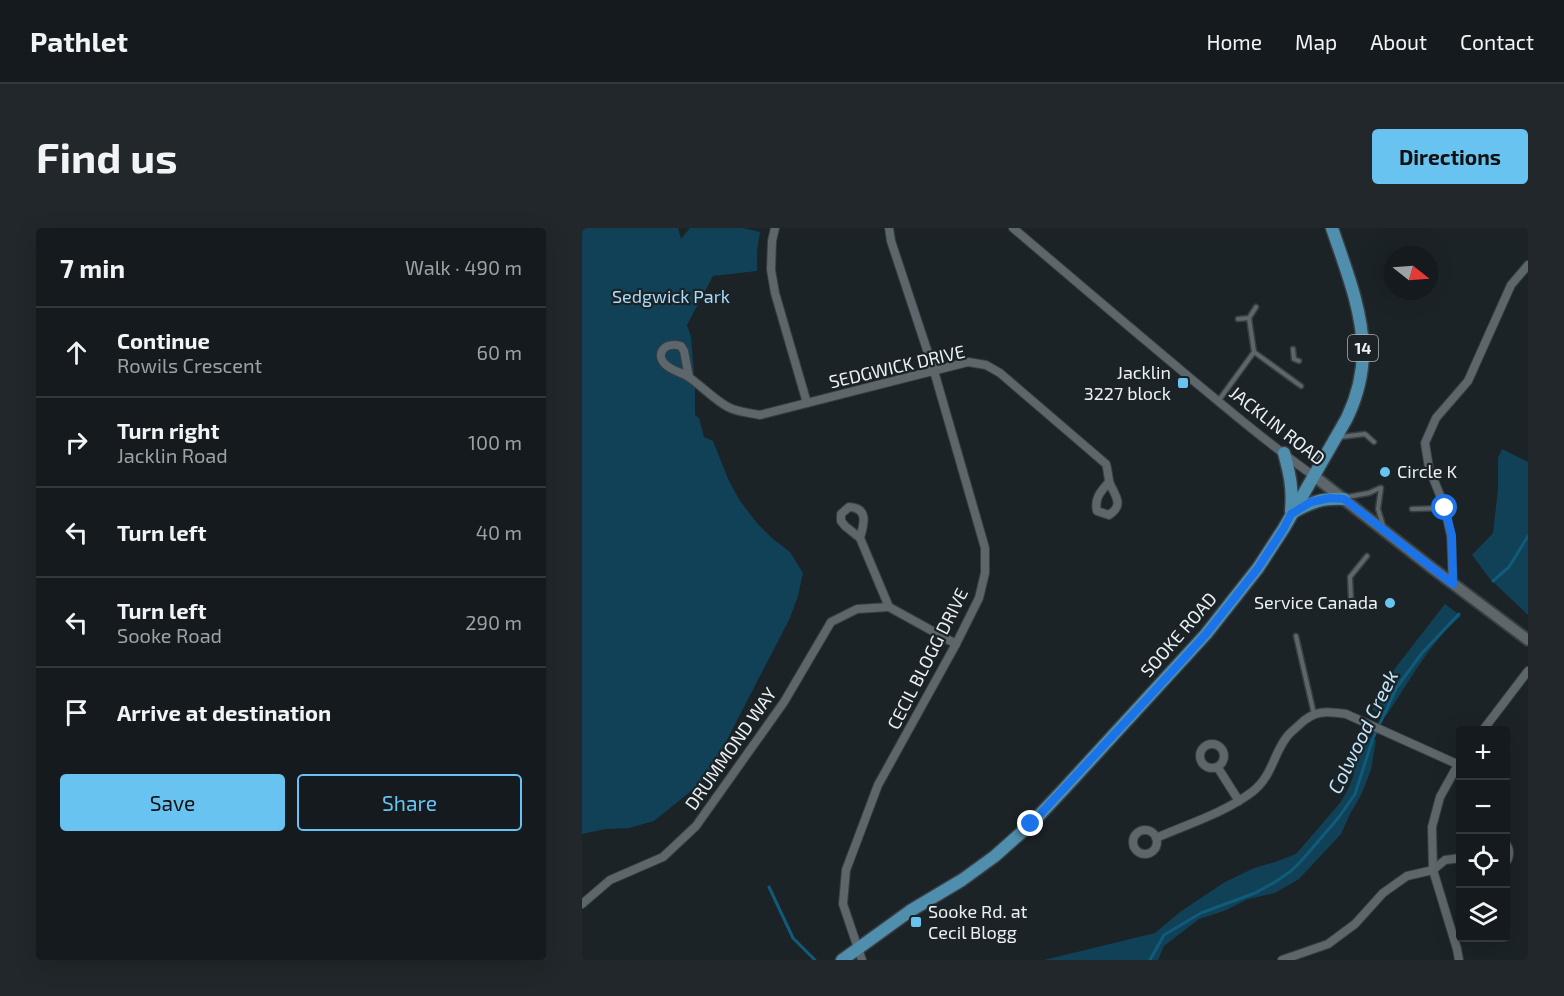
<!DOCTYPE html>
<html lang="en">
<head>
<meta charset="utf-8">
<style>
	:root { --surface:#141a1d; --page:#21272a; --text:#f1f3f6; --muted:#9da1a4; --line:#33383b; --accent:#69c3f1 }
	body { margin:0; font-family:"Exo 2",sans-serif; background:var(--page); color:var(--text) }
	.controls { position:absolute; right:18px; bottom:18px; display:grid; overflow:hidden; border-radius:6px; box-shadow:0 6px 24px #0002 }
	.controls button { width:54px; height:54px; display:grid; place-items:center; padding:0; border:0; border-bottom:2px solid var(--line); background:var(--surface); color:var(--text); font:30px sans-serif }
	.compass { position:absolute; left:802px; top:18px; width:54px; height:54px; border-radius:50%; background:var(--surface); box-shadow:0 6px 24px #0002; rotate:107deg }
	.stop { position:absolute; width:18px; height:18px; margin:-14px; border:4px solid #1a73e8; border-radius:50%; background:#fff }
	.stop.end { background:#1a73e8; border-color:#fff; box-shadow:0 2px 6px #0008 }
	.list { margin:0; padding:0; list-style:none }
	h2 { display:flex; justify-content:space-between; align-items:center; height:78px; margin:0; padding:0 24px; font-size:26px }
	h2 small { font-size:20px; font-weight:400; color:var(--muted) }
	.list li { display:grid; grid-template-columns:39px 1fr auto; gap:18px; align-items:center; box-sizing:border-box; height:90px; padding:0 24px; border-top:2px solid var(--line) }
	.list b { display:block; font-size:22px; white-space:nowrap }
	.list p { margin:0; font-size:20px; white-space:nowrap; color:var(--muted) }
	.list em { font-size:20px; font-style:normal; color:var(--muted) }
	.actions { display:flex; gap:12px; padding:18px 24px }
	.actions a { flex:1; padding:14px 0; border:2px solid var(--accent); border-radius:6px; text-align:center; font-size:21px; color:var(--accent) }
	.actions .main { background:var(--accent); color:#111 }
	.icon { flex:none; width:33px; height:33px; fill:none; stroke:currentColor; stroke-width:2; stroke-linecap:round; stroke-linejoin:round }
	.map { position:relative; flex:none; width:946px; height:732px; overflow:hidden; border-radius:6px }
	header { display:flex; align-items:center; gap:36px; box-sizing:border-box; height:84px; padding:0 30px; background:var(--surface); border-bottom:2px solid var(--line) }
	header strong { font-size:28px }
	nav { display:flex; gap:33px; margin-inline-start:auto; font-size:21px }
	.intro { display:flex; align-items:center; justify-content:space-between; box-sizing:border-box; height:144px; padding:0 36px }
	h1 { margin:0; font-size:42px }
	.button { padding:15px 27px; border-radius:6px; background:var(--accent); color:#111; font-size:21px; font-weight:700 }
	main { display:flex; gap:36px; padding:0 36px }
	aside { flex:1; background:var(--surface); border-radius:6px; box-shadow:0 6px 24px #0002 }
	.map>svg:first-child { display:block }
	.green { fill:#104157 }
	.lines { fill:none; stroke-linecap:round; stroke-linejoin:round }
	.stream { stroke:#105b7a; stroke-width:3 }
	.lane-casing { stroke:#383e42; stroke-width:7 }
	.street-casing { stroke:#383e42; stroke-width:10 }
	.secondary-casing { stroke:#383e42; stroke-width:14 }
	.primary-casing { stroke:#383e42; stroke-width:15 }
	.lane { stroke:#5d666b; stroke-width:4 }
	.street { stroke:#5d666b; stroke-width:8 }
	.secondary { stroke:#5d666b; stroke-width:10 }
	.primary { stroke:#4f8eac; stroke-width:12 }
	.route { stroke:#1a73e8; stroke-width:8 }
	.poi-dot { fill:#69c3f1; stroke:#1b2327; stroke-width:2 }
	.labels { text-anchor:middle; stroke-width:4.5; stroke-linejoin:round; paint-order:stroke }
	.shield { fill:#1b2327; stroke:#adb2b6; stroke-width:1.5 }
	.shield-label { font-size:16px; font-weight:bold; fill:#ebf0f3 }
	.park-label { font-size:18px; fill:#a7ddfb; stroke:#1b2327 }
	.street-label { font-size:18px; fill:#ebf0f3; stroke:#1b2327 }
	.poi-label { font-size:18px; fill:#ebf0f3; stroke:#1b2327; text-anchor:end }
	.water-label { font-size:20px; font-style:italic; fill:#c3e6fa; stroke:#1b2327 }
</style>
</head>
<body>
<header>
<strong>Pathlet</strong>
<nav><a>Home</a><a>Map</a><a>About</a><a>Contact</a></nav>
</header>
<div class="intro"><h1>Find us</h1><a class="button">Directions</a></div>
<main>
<aside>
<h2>7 min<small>Walk · 490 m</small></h2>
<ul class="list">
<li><svg class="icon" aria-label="ahead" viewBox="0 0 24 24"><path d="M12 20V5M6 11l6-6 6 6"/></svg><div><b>Continue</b><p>Rowils Crescent</p></div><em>60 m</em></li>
<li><svg class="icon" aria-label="right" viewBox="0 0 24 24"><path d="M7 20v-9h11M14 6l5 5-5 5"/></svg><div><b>Turn right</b><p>Jacklin Road</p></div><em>100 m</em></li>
<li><svg class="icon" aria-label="left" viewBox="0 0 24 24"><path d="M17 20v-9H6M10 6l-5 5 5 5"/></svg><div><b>Turn left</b></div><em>40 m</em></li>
<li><svg class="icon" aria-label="left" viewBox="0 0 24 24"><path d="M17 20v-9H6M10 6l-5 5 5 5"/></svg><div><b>Turn left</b><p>Sooke Road</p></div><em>290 m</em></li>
<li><svg class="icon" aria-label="arrive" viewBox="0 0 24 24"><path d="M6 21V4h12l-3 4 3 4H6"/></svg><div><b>Arrive at destination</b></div></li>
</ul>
<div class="actions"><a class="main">Save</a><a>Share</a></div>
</aside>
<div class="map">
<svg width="946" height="732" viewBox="0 0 946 732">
	<rect width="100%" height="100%" fill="#1b2327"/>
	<g class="green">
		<path d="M0,0h96l3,11 9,-11h53l17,4 -3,19v20l-44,5 -26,49 4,12 4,48v30l4,3 5,19 9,4 16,40 11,20 17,22 16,16 17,13 13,21 -5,23 -8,22 -77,149 -17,20 -42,34 -25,7 -23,1 -24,5z"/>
		<path d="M920,221l26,13v153l-38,-36 -18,-24 21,-22 5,-44v-31z"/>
		<path d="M863,376l16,12c-30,24 -53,68 -75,100l-14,-6 24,-43z"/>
		<path d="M778,504l16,8 -5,30 -10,25 -11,19 -9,20 -42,45 -24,14 -27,6 -24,12 -25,8 -35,27 -6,14h-114l111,-27 25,-21 45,-30 29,-14 21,-6 21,-8 44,-51 8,-14 5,-12z"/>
	</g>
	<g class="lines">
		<g class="stream">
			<path d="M911,353l16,-14 19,-31"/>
			<path d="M187,659l24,51 22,22"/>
			<path d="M568,732l14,-25 37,-22 54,-20 20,-11 16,-11 12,-12 36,-42 16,-23 18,-56 24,-51 25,-34 37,-39"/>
		</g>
		<g class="lane-casing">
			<g id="lane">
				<path d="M656,91l11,-1"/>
				<path d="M711,121l1,10 5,2"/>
				<path d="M672,124l-5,-34 7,-11"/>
				<path d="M637,172l35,-48 47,34"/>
				<path d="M758,209l25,-3 9,8"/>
				<path d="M799,260l-3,21 5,16"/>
				<path d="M765,269l22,-4 11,-5"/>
				<path d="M830,281l32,-1"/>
				<path d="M777,378l-8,-7 -1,-22 17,-21"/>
				<path d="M714,408l18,78"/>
			</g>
		</g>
		<g class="street-casing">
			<g id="street">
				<path d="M193,0l-3,13 -1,29 4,23 32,110"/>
				<path d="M431,0c61,52 121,103 182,154 39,32 77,65 119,94"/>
				<path d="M107,149l-5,-26 -3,-5c-16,-5 -27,8 -15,19 5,5 14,7 21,11 14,9 26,23 41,31 9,5 22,6 32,8l208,-53 18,3 14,8 106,91c2,6 2,14 4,20 6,13 14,21 -1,31l-12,-4c-3,-13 4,-20 12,-29"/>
				<path d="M278,310c4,-14 9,-30 -11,-31l-8,7v7l4,5 15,12 29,69 67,37"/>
				<path d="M871,356l-2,-48 -7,-31 -15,-37 -4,-25 11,-25 32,-37 43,-96 17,-20"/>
				<path d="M901,502l45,-59"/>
				<circle cx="630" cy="528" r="12"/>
				<path d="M636,540l21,33"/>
				<circle cx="563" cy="614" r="12"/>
				<path d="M574,610c32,-14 68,-25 96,-46 20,-15 21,-37 34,-54 3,-5 9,-9 13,-13 15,-15 27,-14 47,-11l111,50"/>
				<path d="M924,616c4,5 4,13 0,18"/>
				<path d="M0,676l28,-24 53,-23 33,-31 88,-124 47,-80 26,-13 32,-2"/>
				<path d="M280,732l-19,-56 3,-34 32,-85 78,-141 23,-46 6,-25v-25l-51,-177 -43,-130 -2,-13"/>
				<path d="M700,732l46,-16 27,-20 28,-31 24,-17 26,-6 12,-10 16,-2"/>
				<path d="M877,732l-2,-11 -24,-79 -1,-43 8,-30 20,-36"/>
			</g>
		</g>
		<g class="secondary-casing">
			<path id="secondary" d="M732,248l118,92 96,72"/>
		</g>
		<g class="primary-casing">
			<g id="primary">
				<path d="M702,225c6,22 9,36 7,58"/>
				<path d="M710,285c19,-11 30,-15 52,-14"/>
				<path d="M260,732l68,-49 52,-31 33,-24 36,-32 32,-34 143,-156 52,-66 26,-40 63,-110c10,-21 16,-45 16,-68 -1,-42 -18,-83 -31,-122"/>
			</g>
		</g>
		<use href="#lane" class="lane"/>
		<use href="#street" class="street"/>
		<use href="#secondary" class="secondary"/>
		<use href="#primary" class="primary"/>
	</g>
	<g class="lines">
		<path class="route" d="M449,596l115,-124 60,-66 52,-66 26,-40 7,-14 20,-12 19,-4 14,1 109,85 -1,-48 -7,-28"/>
	</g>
	<g class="poi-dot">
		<rect x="595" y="149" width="12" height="12" rx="3"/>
		<circle cx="803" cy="244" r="6"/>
		<circle cx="808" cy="375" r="6"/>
		<rect x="328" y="688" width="12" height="12" rx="3"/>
	</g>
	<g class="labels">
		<rect class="shield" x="766" y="107" width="30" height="26" rx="4.5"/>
		<g class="shield-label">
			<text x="781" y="126">14</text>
		</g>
		<g class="park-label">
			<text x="89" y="75">Sedgwick Park</text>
		</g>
		<g class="street-label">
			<text transform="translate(315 139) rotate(-13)" y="6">SEDGWICK DRIVE</text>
			<text transform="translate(695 198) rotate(38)" y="6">JACKLIN ROAD</text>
			<text transform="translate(597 407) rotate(-49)" y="6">SOOKE ROAD</text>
			<text transform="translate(346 431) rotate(-63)" y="6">CECIL BLOGG DRIVE</text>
			<text transform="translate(149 521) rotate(-55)" y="6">DRUMMOND WAY</text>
		</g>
		<g class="poi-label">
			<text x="589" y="151">Jacklin<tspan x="589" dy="21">3227 block</tspan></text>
			<text x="815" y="250" text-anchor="start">Circle K</text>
			<text x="796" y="381">Service Canada</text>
			<text x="346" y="690" text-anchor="start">Sooke Rd. at<tspan x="346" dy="21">Cecil Blogg</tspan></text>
		</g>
		<g class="water-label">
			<text transform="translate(781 504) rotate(-64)" y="7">Colwood Creek</text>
		</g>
	</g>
</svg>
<div class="controls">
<button>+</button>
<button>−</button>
<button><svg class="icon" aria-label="locate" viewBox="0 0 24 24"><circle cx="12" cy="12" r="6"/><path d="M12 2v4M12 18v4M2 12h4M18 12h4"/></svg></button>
<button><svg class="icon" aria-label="layers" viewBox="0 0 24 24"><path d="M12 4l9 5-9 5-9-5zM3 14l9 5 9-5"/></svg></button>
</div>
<svg class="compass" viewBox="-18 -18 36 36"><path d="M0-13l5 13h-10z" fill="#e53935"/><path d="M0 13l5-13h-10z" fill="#9da1a4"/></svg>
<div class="stop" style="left:863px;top:280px"></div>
<div class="stop end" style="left:449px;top:596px"></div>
</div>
</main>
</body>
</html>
